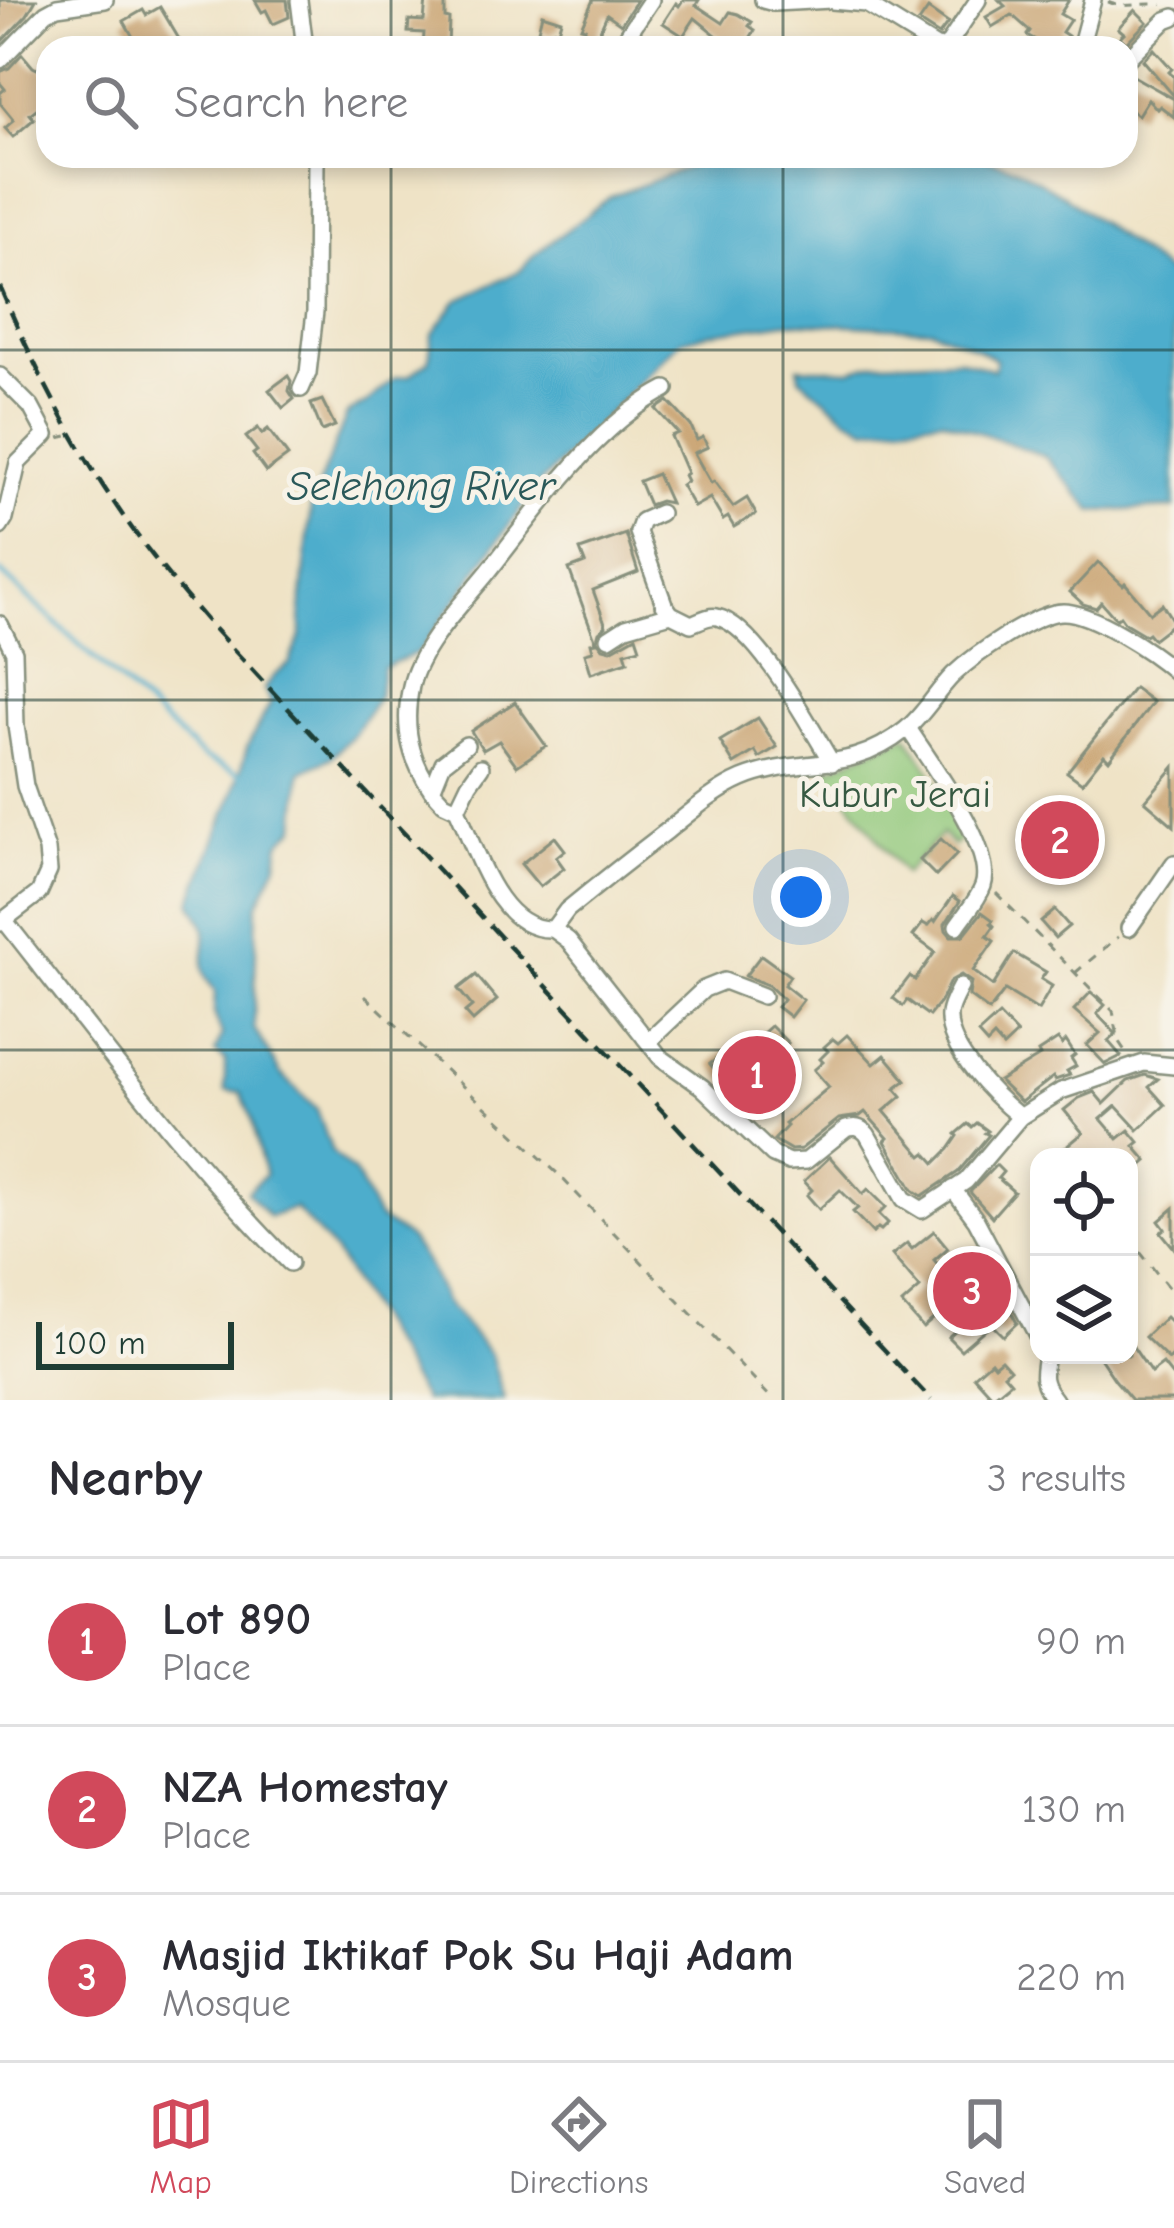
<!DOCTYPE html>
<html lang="en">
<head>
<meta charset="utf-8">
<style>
	:root { --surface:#fff; --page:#f2f2f3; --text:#2b2b33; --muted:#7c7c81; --line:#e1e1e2; --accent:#d1495b }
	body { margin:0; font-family:"Comic Neue",sans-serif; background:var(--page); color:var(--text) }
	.controls { position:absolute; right:36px; bottom:36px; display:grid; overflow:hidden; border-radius:24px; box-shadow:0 6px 18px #0003 }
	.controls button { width:108px; height:108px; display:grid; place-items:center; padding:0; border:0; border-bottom:3px solid var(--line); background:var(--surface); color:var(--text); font:60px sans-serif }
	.scale { position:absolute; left:36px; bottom:30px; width:198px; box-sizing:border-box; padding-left:12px; border:6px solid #1f3d34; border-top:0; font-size:33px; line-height:42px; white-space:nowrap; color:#1f3d34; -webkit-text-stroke:9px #f7f3e8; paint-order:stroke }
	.you { position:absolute; left:801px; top:897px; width:42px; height:42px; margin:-30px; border:9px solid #fff; border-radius:50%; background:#1a73e8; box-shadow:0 0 0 18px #1a73e833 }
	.badge { display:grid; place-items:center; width:78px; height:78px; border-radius:50%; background:var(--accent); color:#fff; font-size:39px; font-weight:700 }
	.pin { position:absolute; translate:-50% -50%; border:6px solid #fff; box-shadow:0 3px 12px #0006 }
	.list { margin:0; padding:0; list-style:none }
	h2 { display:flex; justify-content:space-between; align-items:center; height:156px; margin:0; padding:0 48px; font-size:51px }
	h2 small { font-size:39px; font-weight:400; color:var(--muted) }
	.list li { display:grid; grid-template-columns:78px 1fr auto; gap:36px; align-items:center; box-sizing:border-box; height:168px; padding:0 48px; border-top:3px solid var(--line) }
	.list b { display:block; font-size:45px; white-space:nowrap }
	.list p { margin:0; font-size:39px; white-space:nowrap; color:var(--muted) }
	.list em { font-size:39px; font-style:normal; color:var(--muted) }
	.icon { flex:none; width:66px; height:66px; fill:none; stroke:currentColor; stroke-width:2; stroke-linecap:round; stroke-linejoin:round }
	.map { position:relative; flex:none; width:1174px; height:1400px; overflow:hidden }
	.search { position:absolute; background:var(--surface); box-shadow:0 6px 18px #0003; left:36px; right:36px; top:36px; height:132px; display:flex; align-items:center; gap:30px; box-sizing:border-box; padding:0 42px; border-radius:36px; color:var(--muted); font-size:45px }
	.sheet { height:660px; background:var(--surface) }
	nav { display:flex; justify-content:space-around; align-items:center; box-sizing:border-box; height:168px; border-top:3px solid var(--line); background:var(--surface); font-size:33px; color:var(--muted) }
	nav a { display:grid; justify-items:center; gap:6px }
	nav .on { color:var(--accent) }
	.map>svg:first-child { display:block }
	.green { fill:#91c87a; stroke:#588257; stroke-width:3 }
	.water { fill:#4dadcc; stroke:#367580; stroke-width:3 }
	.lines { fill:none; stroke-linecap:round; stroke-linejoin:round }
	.stream { stroke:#4dadcc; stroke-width:4.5 }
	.building { fill:#caa676 }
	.minor-casing { stroke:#87907d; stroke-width:20 }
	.path { stroke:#87907d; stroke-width:3; stroke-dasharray:9 9; stroke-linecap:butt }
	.minor { stroke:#fff; stroke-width:15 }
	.rail { stroke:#1f3d34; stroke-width:4.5; stroke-dasharray:18 9; stroke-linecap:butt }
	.grid { fill:none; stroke:#1f3d34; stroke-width:3; stroke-opacity:0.55 }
	.labels { text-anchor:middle; stroke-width:10; stroke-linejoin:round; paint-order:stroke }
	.park-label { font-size:39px; fill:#365942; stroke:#f7f3e8 }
	.water-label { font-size:42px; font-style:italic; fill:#2a595a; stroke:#f7f3e8 }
</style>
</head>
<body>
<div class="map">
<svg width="1174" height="1400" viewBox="0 0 1174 1400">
	<rect width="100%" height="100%" fill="#f7f3e8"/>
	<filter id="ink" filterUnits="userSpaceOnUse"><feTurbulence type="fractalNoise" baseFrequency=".00833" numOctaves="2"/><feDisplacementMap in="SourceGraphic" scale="24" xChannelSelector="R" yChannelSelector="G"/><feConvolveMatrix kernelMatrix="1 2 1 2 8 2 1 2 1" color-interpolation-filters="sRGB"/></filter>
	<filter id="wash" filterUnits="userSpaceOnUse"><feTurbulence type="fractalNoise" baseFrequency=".004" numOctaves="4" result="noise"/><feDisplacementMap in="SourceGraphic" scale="48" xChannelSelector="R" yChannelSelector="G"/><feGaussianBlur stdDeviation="2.7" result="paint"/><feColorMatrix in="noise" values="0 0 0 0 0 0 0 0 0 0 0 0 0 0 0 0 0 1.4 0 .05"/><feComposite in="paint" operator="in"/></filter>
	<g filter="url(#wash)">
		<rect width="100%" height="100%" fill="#efe3c6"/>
		<path class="green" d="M907,735l62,96 -15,15 -12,-12 -38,40 -78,-104z"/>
		<path class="water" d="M719,156h258l41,13 45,26 111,83v230l-81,3 -48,-55 -103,-37 -75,9 -20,-11 -47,-39 -2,-11 52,3 28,-8 81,-3 35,11 2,-10 -19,-12 -46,-19 -144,-7 -77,11 -29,7 -144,146 -118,166 -36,15 -5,30 -23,36 -25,25 -29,14 -5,55 -16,16 -3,21 -20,42 -3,122 26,45 37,37 15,42 24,23 21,42 33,22 20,30 15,33 46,53 13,45h-80l-90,-149 -39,-43 -26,9 -22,-25 18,-17 -14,-58 -10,-24 -16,-2v-31l-10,-8 7,-17 -8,-22 1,-22c-22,-28 -7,-32 -10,-60 -1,-10 -10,-21 -14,-29l42,-108 15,-49 23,-43 -7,-13 10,-13 15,-12 12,-28v-29l10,-103 36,-90 22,-13 26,-23 15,-3 19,-14 3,-26 24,-33 65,-32 14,-16 75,-57z"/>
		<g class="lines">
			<path class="stream" d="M0,572l204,186 38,17"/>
		</g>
		<g id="blocks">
			<g class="building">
				<path d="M0,0h36l-9,15 -27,28z"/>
				<path d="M255,0h32l2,17 -16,7 -7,-14 -4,2z"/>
				<path d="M426,0l19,1v17l4,1 -1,29h-25l1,-15 -16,-1 1,-12 15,1z"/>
				<path d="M593,0h44l-16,24 -14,-10 -11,25 -13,-5 2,-6 -4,-1z"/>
				<path d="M683,0h16l-3,5 27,18 7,-11 8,2 14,8 -3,4 6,4 -11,18h-21l3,-5 -31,-25 -12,18 -20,-13 13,-20 3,3z"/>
				<path d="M999,0h70l-9,14 10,6 -8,12 6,4 -7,12h-12l-22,-13 3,-4 -18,-16 -20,12 -6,-10 19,-11z"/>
				<path d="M160,7l19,32 -16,9h-13l-5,-8 -8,4 -13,-23 19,-11 3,5z"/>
				<path d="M928,9l20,14 -9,12 -20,-13z"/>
				<path d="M1135,10l12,12 -21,21 -6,-6 4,-4 -6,-5z"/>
				<path d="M542,14l19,6 -3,11 -4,-1 -2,5 -14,-5z"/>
				<path d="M1154,49l18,20 -3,3 5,5v19l-31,-36z"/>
				<path d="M22,54l11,13 4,2 4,-3 7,8v26l-18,14 4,5 -21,18 -8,-9 9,-8 -14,-17v-10l5,-4 -5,-6v-11l9,-4z"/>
				<path d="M1126,72l48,27v18l-14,-11 -3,3 -9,-10 -10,16 -12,-7z"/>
				<path d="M288,376l3,5 -2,10 5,8 -11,9 -14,-18z"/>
				<path d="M322,400l13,26 -13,5 -11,-27z"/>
				<path d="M668,401l23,25 6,14 6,-3 5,10 -14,6 17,30 3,-2 19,26 14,-9 9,16 -22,13 -6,-10 -5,3 -13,-22 -16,9 -13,-22 6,-4 -3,-6 3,-2 -16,-37 7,-3 -22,-24z"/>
				<path d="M258,428l4,6 6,-5 20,27 -22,16 -13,-18 4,-3 -11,-14z"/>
				<path d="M657,474l13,29 -10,-2 -11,4 -10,-24z"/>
				<path d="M626,534l12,38 -45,18 13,36 -7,6 -2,8 6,8 8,2 25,-14 4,12 -15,4 3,9 -37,12 -6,-20 8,-2 -2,-8 5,-1 -27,-73 16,-6 -5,-13z"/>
				<path d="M1098,562l25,23 2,-2 25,30 12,-9 12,19 -21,16 -5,-6 -3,2 -20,-12 -5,-7 -3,3 -4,-3 -12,-14 -5,6 -13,-4 -13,-12z"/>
				<path d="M1134,688l19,14 -44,58 -5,-5 -22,28 -15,-11z"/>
				<path d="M515,702l31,44 -29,20 -18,-25 -16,9 -12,-19z"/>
				<path d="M758,718l19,29 -18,11 -4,-7 -21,13 -14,-23z"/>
				<path d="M1174,767v59l-29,-25z"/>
				<path d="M1066,816l16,11 -9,10 6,5 -18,19 -5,-5 -8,8 -11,-10 3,-3 -4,-3 10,-11 -3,-2z"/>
				<path d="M555,837l10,13 -9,7 8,11 -24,19 -19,-23z"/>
				<path d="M941,839l16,15 -21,22 -16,-16z"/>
				<path d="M953,896l7,5 -15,23 1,6 5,6h12l19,-24 11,8 -2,3 3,3 -7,10 7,5 -21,30 20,15 21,-33 32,19 -5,7 11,7 -14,24 -33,-20 -16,21 -20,-15 2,-14 -10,-7 -11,6 -10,21 -11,14 -22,-16 -4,6 -10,-8 17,-22 5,4 20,-28 -22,-16 10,-13 5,3 5,-6 2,2z"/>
				<path d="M1055,910l14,16 -14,12 -14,-16z"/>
				<path d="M761,955l29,21 -6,9 19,15 -13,17 -13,-10 6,-8 -15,-14 -23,-9z"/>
				<path d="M476,975l21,25 -24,21 -8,-9 7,-6 -14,-17z"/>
				<path d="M1091,992l14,13 -8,9 19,20 -8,7 13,15 -16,8 -18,-19 13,-12 -26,-23z"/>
				<path d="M999,1015l18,19 -14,13 -9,-10 -7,7 -9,-10z"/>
				<path d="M771,1026l17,17 -21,20 9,10 -24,20 -3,-4 -6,6 -16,-18 -4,3 -13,-16 28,-22 6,8z"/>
				<path d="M847,1035l27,29 11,-9 21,25 -11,8 7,8 -18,15 38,45 4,-3 9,10 14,-14 9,-13 -2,-2 12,-10 4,3 5,-4 11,8 -3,2 4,2 -31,37 -36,24 -9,-6 -28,-49 3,-3 -23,-26 -5,4 -21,3 -38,30 -10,1 -17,-10 13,-14 -2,-2 44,-37 -15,-17 9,-8 -3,-3 8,-8 -4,-4 9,-8 5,4z"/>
				<path d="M1058,1039l4,6 4,-4 9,14 -4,3 5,8 -9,5 3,4 -15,5 -2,-3 -32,25 -22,-21 41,-25 -2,-4z"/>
				<path d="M1145,1075l13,4 -9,8 16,18 -27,25 -22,-24 -15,13 17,20 11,-9 10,12 -5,4 13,15 -18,16v-20h-75l29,-24 -19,-23 15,-12 15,-6 10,12 24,-23z"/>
				<path d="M830,1157l33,37 5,-5 18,18 -7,7 9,9 -7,7 -3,-2 -5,5 -20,-21 5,-4 -18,-18 -21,19 -12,-14 5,-5 -8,-9z"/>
				<path d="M996,1165l7,7 -5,6 16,14 -22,25 -22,-25z"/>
				<path d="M1174,1208v40l-13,-16 4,-3 -6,-8z"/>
				<path d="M934,1231l14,17 -14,12 26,30 26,-25 31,58 -14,13 -12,-12 -30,26 -13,-13 8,-7 -16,-17 -17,15 -21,-24 18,-16 -28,-33 15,-12 5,6z"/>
				<path d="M1166,1317l8,8v29l-5,6 -24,-23z"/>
				<path d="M1129,1341l22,32 12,-9 11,14v22h-42l-17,-20 -17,-25h31z"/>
				<path d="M1001,1359l9,10 -6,5 7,8 -18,15 -19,-21 17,-15 3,4z"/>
			</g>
		</g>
	</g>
	<g filter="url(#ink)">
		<use href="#blocks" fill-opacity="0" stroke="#87907d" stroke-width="3"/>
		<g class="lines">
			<g class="minor-casing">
				<g id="minor">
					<path d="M299,0l6,48"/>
					<path d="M763,0l11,3 58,-3"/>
					<path d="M832,1l34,3 70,43 6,1 7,-5 29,-43"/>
					<path d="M614,48l9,-6 28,-42"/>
					<path d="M1080,48l13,-48"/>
					<path d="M0,60l46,-47 11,-6 48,-7"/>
					<path d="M1126,60l40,-40 8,-3"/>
					<path d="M533,156l11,2 2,-2"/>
					<path d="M0,376l31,31 15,28 -28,28 -13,56 -5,8"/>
					<path d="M301,389l7,-16 7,-61 1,-156"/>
					<path d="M660,513l-18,8 -4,11 26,72 7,10 20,10c8,-3 18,-9 26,-7 40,9 94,112 115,146"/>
					<path d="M0,624l14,28 2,74 9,60 22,64 2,21 -10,22 -39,30"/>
					<path d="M609,638l17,-11 45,-13"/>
					<path d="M908,728c21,33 88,121 75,158 -5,14 -18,28 -26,40"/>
					<path d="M466,745l-23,18 -11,27 12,13 13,6c19,40 41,123 96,120l14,-19c33,-27 66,-53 100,-79 24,-19 47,-40 75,-52 59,-24 106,-3 163,-49 19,-15 31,-38 48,-55 20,-19 82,-63 110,-63 29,0 89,40 111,59"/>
					<path d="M432,790c-23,-31 -29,-67 -21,-104 9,-40 52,-83 77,-114 34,-43 67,-89 106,-128 22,-22 45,-41 72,-55"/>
					<path d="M457,809l12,-25 12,-17"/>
					<path d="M5,921c92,116 180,237 285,342"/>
					<path d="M1129,928l45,-65"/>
					<path d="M553,929l15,11 92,117 42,30 71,68 16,7 17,-1 40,-32c9,-3 14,-2 21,5l37,65 18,11 44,-29 54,-64 41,-26 83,-28 30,3"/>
					<path d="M960,987c-4,8 -10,18 -11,27 -3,35 46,83 71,103"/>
					<path d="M645,1038l8,-1 51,-48 20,-8 39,15"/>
					<path d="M953,1189l23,31 63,119"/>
					<path d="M1046,1355c-4,21 -5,28 9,45"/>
				</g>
			</g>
			<g class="path">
				<path d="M1108,2c18,8 34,-1 54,3"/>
				<path d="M59,438l13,-3"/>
				<path d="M996,893l117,118 6,31 8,12"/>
				<path d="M1075,973l43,-36"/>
				<path d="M365,996l193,178 215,226"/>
				<path d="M1129,1238l45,57"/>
			</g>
			<use href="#minor" class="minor"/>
			<path class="rail" d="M0,287c40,94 89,188 152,268 18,23 36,44 54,65l725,780"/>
		</g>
	</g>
	<path class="grid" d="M391,0v48M783,0v48M391,156v1244M783,156v1244M0,350h1174M0,700h1174M0,1050h1174"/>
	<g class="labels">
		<g class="park-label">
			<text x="895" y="807">Kubur Jerai</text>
		</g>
		<g class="water-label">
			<text x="421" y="500">Selehong River</text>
		</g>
	</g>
</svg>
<div class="controls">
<button><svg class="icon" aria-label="locate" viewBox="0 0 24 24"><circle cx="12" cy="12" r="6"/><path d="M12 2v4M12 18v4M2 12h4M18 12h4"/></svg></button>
<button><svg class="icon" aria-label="layers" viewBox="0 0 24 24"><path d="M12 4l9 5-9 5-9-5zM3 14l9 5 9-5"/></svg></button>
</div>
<div class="scale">100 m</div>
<div class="you"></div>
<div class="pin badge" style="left:757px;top:1075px">1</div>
<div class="pin badge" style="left:1060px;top:840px">2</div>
<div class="pin badge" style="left:972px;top:1291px">3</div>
<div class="search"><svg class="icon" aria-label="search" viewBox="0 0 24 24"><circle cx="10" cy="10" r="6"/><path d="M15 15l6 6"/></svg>Search here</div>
</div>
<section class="sheet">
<h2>Nearby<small>3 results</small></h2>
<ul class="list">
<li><span class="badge">1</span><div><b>Lot 890</b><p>Place</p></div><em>90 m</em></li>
<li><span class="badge">2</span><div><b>NZA Homestay</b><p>Place</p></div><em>130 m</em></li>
<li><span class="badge">3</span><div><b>Masjid Iktikaf Pok Su Haji Adam</b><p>Mosque</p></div><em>220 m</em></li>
</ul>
</section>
<nav>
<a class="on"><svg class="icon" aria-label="map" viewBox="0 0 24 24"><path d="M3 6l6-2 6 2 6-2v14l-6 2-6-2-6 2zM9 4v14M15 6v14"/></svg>Map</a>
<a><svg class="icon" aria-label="directions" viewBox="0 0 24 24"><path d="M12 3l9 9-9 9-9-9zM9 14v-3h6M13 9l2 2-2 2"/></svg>Directions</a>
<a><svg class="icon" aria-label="saved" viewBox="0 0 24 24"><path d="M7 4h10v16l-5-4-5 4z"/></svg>Saved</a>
</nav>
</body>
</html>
